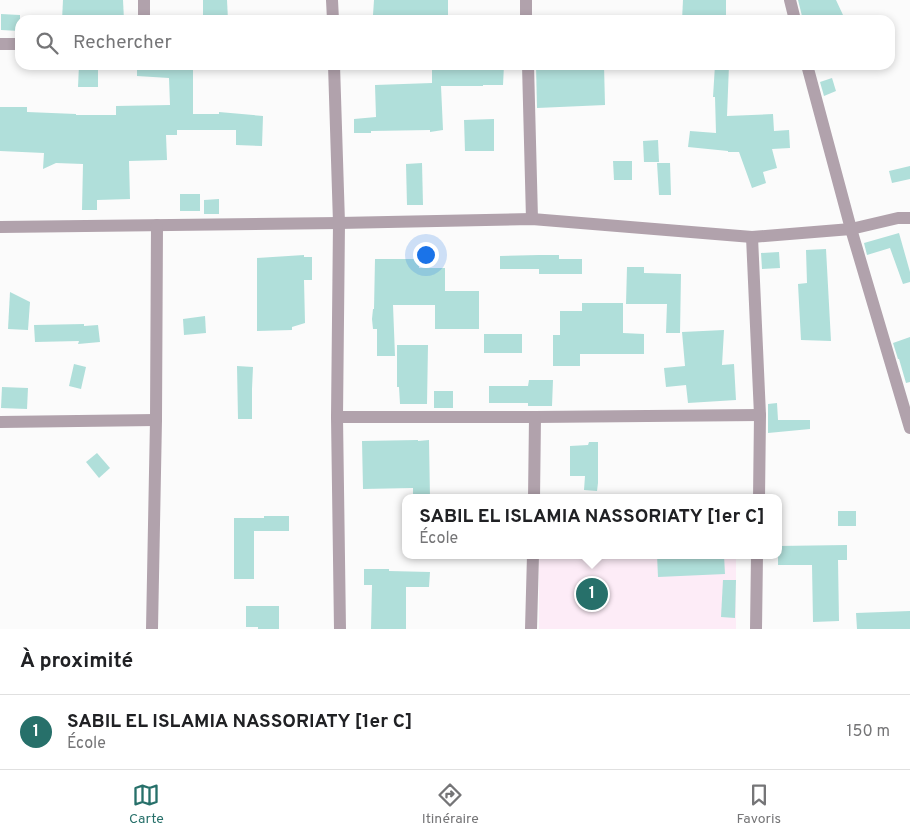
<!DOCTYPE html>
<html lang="fr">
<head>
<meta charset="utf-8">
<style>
	:root { --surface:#fff; --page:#f2f2f2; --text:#202124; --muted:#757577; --line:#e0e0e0; --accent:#27706a }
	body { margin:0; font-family:Overpass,sans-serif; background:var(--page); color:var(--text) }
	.you { position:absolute; left:425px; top:254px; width:18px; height:18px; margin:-12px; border:4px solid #fff; border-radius:50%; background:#1a73e8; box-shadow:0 0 0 8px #1a73e833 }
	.badge { display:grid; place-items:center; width:32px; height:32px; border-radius:50%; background:var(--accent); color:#fff; font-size:16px; font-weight:700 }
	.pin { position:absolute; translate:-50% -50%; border:2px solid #fff; box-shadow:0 1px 5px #0006 }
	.popup { position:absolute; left:402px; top:494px; width:380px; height:65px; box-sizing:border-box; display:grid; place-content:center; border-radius:10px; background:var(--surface); filter:drop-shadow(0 1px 4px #0005); font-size:16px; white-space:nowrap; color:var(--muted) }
	.popup b { font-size:19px; color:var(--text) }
	.popup::after { content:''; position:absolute; left:50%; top:100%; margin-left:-10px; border:10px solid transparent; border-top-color:var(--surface) }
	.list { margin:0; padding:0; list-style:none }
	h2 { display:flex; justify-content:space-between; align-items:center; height:65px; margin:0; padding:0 20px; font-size:21px }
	h2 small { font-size:16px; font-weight:400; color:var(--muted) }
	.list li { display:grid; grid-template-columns:32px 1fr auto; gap:15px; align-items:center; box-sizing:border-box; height:75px; padding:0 20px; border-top:1px solid var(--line) }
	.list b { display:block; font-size:19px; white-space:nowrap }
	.list p { margin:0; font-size:16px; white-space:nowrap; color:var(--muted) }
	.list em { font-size:16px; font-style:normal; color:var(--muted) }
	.icon { flex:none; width:28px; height:28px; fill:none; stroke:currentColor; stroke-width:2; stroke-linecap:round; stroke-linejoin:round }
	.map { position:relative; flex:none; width:910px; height:629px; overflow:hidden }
	.search { position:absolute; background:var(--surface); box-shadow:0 2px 8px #0003; left:15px; right:15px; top:15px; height:55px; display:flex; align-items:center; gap:12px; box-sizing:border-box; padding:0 18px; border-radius:15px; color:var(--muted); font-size:19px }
	.sheet { height:140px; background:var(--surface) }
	nav { display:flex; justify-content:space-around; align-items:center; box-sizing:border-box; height:70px; border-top:1px solid var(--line); background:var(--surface); font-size:14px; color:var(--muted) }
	nav a { display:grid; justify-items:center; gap:2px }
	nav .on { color:var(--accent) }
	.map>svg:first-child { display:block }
	.built { fill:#fdecf7 }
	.building { fill:#b0dfda }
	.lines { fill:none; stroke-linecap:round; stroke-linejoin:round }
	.minor { stroke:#b1a2ac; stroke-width:12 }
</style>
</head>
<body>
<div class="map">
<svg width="910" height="629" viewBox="0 0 910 629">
	<rect width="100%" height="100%" fill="#fbfbfb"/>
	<rect class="built" x="539" y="555" width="197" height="74"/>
	<g class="building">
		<path d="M63,0h60l1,20h-62z"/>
		<path d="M203,0h24l1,20h-25z"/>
		<path d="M374,0h74v20h-33v-3l-42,-2z"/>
		<path d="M683,0h43v20h-44z"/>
		<path d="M798,0h38l7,15 -11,5h-8l-2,-4 -12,4h-7z"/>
		<path d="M1,14l19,1v16l-19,-1z"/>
		<path d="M79,65h19v22h-20z"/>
		<path d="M137,65h56v49h26v-2l44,4 -1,30 -26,-1v-15h-59v5h-11l1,25 -38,1 1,38 -33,1v10h-15l1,-46 -27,-1 -13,6 1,-16 -44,-2v-44h27v5l49,2v1h40v-9l54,-1 -1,-27 -32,-2z"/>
		<path d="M432,65h72l-1,20h-20v1h-42l2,44 -13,2v-2l-59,1v2h-17v-14l22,-2 -1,-32 57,-2z"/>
		<path d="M536,65h68l1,40 -68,3z"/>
		<path d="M715,65h14l-2,51 46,-2 1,17 15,-1 1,18 -18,1 5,19 -14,4 3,11 -14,5 -13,-36h-11v-1l-40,-4 2,-16 26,2 -1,-36h-2z"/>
		<path d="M832,78l4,13 -12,5 -4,-14z"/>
		<path d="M494,119v32h-29l-1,-31z"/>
		<path d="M658,140l1,22h-15l-1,-21z"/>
		<path d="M613,161h19v19h-18z"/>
		<path d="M422,163l1,42h-16l-1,-41z"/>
		<path d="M657,163h13l1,32h-12z"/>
		<path d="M910,166v13l-18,4 -3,-12z"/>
		<rect x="180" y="194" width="20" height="17"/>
		<path d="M219,199v15h-15v-14z"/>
		<path d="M899,233l11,39v10l-7,2 -13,-36 -23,7 -3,-12z"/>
		<path d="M826,249l5,92 -30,-1 -3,-56 9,-1 -1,-33z"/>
		<path d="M779,252l1,16 -18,1 -1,-16z"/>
		<path d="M304,255v2h8v23h-8l1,43 -13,4v3l-35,1v-73z"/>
		<path d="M539,255h20v4h23v15h-43v-5h-39v-13z"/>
		<path d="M375,259h44v9h26v23h34v38h-44v-24h-42l2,51h-18v-27h-4l-1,-10 1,-10h1z"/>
		<path d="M627,267h17v6l37,1 -1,59h-14l1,-29h-41z"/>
		<path d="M10,292l20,10 -2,28 -20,-1z"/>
		<path d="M582,303h41v30l21,1v20h-64v12h-27v-31h7v-24h22z"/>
		<path d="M205,316l1,17 -22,2 -1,-16z"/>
		<path d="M84,324v2l14,-1 2,17 -22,2 1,-3 -44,1 -1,-17z"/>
		<path d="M724,330l-2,35 12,-1 2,36 -48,3 -2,-18 -20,2 -2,-19 21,-2 -3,-34z"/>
		<rect x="484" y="334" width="38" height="19"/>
		<path d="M910,337v45l-4,1 -7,-24h-1l-5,-16z"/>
		<path d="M397,345h31l-1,59h-27l-1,-17h-2z"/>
		<path d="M74,364l12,3 -5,22 -12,-3z"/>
		<path d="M237,366l16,1 -1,22v30h-14z"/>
		<path d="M529,380h24l-1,26h-24v-3h-39v-17h39z"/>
		<path d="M2,387l26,1 -1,21 -26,-1z"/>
		<rect x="434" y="391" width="19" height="17"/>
		<path d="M777,403l1,17h32v9l-42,4v-29z"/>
		<path d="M418,440v1l11,-1 1,58h-17v-10l-50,1 -1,-48z"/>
		<path d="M589,442h9v41l-1,8 -13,-1 1,-14h-15v-30l18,-1z"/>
		<path d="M97,453l13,15 -11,10 -13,-16z"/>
		<rect x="838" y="511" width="18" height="15"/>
		<path d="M264,516h25v15h-35v48h-20v-61h30z"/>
		<path d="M847,545v15h-9l1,61 -26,1 -1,-57h-34v-19z"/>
		<path d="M657,555h67l1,19 -67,3z"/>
		<path d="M364,569h25v2l41,1 -1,15h-23v42h-35l1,-44h-8z"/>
		<path d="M723,580h13l-1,38 -14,-1z"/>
		<path d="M246,606h33v23h-21v-2h-12z"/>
		<path d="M910,611v18h-53l-1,-16z"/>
	</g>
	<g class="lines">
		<g class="minor">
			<path d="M144,0v20"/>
			<path d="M332,0l1,20"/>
			<path d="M526,0v20"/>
			<path d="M790,0l5,20"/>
			<path d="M0,44h20"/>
			<path d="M334,65l5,158 -2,194 3,212"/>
			<path d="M528,65l4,154"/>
			<path d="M807,65l44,164 59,199"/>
			<path d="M0,227l339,-4 193,-4 220,18 99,-8 47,-11h12"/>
			<path d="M752,237l8,178 -1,83"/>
			<path d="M337,417h198l225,-2"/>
			<path d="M0,422l156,-2"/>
			<path d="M534,498l1,-81"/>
			<path d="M152,629l4,-209 1,-195"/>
			<path d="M531,629l2,-74"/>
			<path d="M756,629l1,-74"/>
		</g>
	</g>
</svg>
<div class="you"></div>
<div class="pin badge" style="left:592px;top:594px">1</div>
<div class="popup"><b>SABIL EL ISLAMIA NASSORIATY [1er C]</b>École</div>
<div class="search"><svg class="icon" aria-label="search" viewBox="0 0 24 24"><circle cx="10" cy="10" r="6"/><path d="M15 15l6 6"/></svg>Rechercher</div>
</div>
<section class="sheet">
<h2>À proximité<small></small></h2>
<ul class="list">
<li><span class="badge">1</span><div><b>SABIL EL ISLAMIA NASSORIATY [1er C]</b><p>École</p></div><em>150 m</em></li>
</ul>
</section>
<nav>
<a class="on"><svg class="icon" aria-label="map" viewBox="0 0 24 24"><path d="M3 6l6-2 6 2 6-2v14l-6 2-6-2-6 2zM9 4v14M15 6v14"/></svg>Carte</a>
<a><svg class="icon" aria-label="directions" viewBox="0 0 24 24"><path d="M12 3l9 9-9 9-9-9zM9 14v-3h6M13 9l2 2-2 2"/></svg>Itinéraire</a>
<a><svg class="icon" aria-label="saved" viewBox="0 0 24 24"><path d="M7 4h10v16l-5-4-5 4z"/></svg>Favoris</a>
</nav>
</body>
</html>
